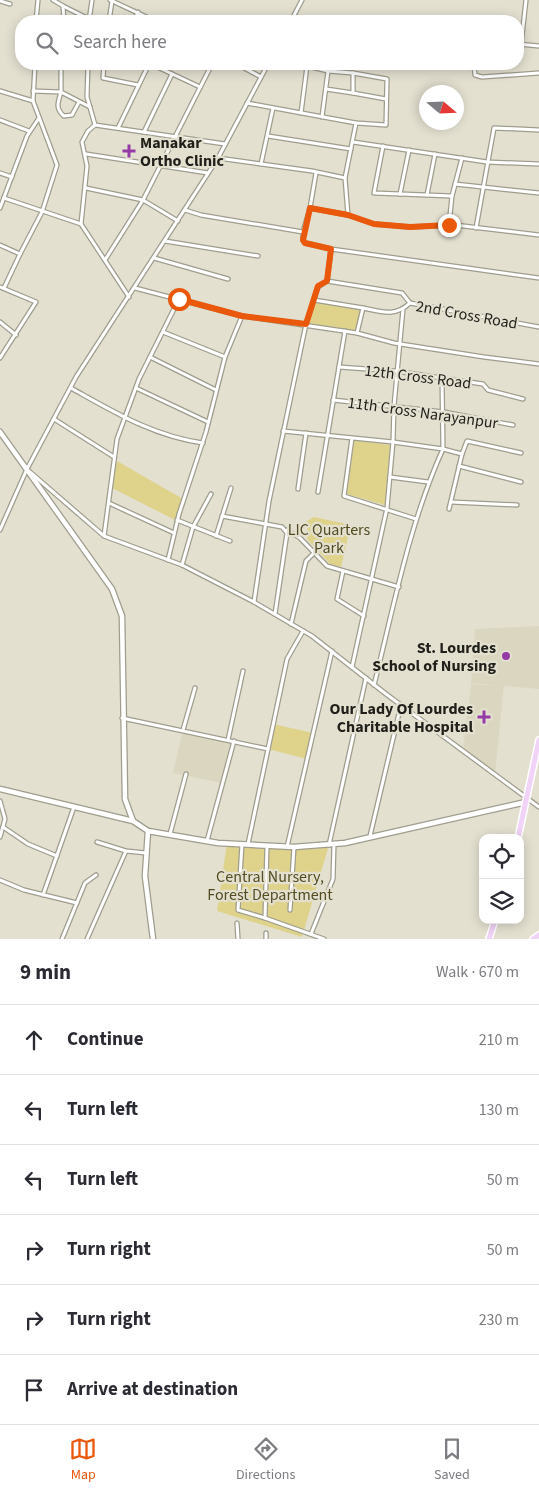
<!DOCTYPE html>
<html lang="en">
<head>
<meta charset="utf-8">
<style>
	:root { --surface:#fff; --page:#f7f7f7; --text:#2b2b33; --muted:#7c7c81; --line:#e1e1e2; --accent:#ea580c }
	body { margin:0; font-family:"Source Sans 3",sans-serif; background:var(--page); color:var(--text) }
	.controls { position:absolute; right:15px; bottom:15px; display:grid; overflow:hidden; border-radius:10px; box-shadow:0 2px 12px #0003 }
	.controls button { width:45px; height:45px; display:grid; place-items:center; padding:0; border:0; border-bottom:1px solid var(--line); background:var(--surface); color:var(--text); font:25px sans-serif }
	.compass { position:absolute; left:419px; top:85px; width:45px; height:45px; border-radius:50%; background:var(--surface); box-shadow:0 2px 12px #0003; rotate:109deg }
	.stop { position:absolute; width:15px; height:15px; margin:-11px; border:4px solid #ea580c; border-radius:50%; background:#fff }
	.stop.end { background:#ea580c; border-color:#fff; box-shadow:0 1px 5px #0008 }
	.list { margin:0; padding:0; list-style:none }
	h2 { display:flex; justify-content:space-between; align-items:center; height:65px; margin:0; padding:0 20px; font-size:21px }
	h2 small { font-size:16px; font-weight:400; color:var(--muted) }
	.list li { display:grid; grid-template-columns:32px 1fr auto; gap:15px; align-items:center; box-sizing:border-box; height:70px; padding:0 20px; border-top:1px solid var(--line) }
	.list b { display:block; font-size:19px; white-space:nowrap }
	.list em { font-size:16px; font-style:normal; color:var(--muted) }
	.icon { flex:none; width:28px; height:28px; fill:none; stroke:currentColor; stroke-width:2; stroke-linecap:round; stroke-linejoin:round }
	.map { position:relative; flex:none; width:539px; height:939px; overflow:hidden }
	.search { position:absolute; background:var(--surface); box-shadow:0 2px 12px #0003; left:15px; right:15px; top:15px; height:55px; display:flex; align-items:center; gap:12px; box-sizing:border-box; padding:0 18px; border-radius:20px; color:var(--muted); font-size:19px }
	.sheet { height:485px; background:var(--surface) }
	nav { display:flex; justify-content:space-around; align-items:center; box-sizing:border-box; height:70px; border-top:1px solid var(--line); background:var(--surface); font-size:14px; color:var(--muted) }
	nav a { display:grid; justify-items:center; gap:2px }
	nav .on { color:var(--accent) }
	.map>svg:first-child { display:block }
	.built { fill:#dad6bf }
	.green { fill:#dfd38c }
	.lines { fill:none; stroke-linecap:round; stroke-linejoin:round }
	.street-casing { stroke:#9f9d8d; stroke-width:5.5 }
	.secondary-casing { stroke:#9f9d8d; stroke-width:7 }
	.primary-casing { stroke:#fff; stroke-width:8 }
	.street { stroke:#fff; stroke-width:3 }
	.secondary { stroke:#fff; stroke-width:4.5 }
	.primary { stroke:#f1d3f7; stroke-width:5 }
	.route { stroke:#ea580c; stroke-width:6 }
	.poi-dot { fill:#943ba7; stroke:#e3e0d0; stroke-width:2 }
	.labels { text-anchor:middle; stroke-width:4.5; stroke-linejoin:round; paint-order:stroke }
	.poi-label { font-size:16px; font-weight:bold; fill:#201f19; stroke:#e3e0d0; text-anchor:end }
	.street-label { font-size:16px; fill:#201f19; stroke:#e3e0d0 }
	.park-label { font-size:16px; fill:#534c21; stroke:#e3e0d0 }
</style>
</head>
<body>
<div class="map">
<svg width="539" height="939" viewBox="0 0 539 939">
	<rect width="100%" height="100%" fill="#e3e0d0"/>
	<g class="built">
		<path d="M539,626v63l-68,-6 4,-54z"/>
		<path d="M471,684l33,2 -9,88 -32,-25z"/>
		<path d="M183,730l51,11 -12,42 -49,-10z"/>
	</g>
	<g class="green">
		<path d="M314,300l49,8 -6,25 -51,-9z"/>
		<path d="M354,440l36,5 -5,60 -38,-11z"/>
		<path d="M117,461l66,38 -8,21 -63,-32z"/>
		<path d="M314,517l37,8 -10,42 -11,-3 -23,-25v-18z"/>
		<path d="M273,724l40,9 -6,26 -39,-10z"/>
		<path d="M227,843l67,4 35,-2 -27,92 -85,-26z"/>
	</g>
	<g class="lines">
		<g class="street-casing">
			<g id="street">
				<path d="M53,0l10,6 1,15"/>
				<path d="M110,0l45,21"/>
				<path d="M0,1l10,3"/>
				<path d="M63,6l26,13"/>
				<path d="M36,21l2,-21"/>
				<path d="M89,21l3,-21"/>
				<path d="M109,21l3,-20"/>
				<path d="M134,21l4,-9"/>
				<path d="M291,21l11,-21"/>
				<path d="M518,44l21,2"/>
				<path d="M521,45l5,-45"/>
				<path d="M61,64v28l29,15"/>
				<path d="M88,64l-1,33 8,28 -7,6 -6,11 5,24 -6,58 48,73"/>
				<path d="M104,64l-1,14 35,7"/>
				<path d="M151,64l49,23"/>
				<path d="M237,64l24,13"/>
				<path d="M474,64l1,11 7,2 57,-4"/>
				<path d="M326,89l27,4"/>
				<path d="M0,91l33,10 24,64 -15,47 -22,42"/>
				<path d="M33,91l28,1c-3,10 -6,17 3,24l8,-1 7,-13"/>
				<path d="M33,101l2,-37"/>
				<path d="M247,103l109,20 30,2 1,-46 -34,-6v20l33,6"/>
				<path d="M301,113l6,-47 21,5"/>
				<path d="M322,117l6,-46 25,2"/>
				<path d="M0,120l29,11"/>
				<path d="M95,125l130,19"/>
				<path d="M118,128l31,-64"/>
				<path d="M144,132l28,-58"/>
				<path d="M268,136l83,13"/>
				<path d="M353,142l134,20 52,2"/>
				<path d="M383,146l-9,47 78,3 -3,29"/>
				<path d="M86,154l122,19"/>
				<path d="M218,158l94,13 33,7"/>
				<path d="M261,164l12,-56"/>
				<path d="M0,173l12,4"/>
				<path d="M316,173l-6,35 38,7 26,9 36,3 45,-2 84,10"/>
				<path d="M455,184l84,9"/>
				<path d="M86,188l57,12 35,21"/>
				<path d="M400,194l9,-44"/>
				<path d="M427,195l8,-41"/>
				<path d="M452,196l10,-38"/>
				<path d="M4,198l77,26"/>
				<path d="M0,208l27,-72 12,-18"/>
				<path d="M185,210l16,5 102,17v8l2,3 26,6 208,29"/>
				<path d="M348,215l-3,-37 11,-55"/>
				<path d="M476,228l18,-100 45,2"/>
				<path d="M303,232l7,-24"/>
				<path d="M165,241l93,15"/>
				<path d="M0,245l20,9 -16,34"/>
				<path d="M154,258l74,21"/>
				<path d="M105,260l38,-60 69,-136"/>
				<path d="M327,281l75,12 8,10"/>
				<path d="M0,287l36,15 -36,56"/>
				<path d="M135,288l107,28 115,17 37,10 90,14 55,7"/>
				<path d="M314,300l49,8"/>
				<path d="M0,322l16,13"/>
				<path d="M163,332l62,25"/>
				<path d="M357,333l6,-25c19,4 32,9 47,-5l129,24"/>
				<path d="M150,357l66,33"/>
				<path d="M339,367l56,4 88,13 5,6 35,9"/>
				<path d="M71,388c43,24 82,48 132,55"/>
				<path d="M136,388l72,34"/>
				<path d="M333,400l111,12 69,13"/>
				<path d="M54,419l60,38"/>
				<path d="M283,431l110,11 1,-36 9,-97"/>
				<path d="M352,438l-8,58 72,23"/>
				<path d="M459,466l62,16"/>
				<path d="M30,472l74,64 78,29 72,37 15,-101 37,-177 12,-37 9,-6 4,-32"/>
				<path d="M390,477l38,5"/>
				<path d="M298,489l8,-56"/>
				<path d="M318,492l27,-161"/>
				<path d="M451,502l66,3"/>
				<path d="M109,503l65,30"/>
				<path d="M449,509l13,-55"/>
				<path d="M222,516l60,11 5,6 -12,81"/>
				<path d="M177,520l53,21"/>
				<path d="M0,530l27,-61 49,-92 142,-219 50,-94"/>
				<path d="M287,530l13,8 27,28 72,21"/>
				<path d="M104,536l13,-97 22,-60 40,-80"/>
				<path d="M216,536l15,-48"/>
				<path d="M168,560l11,-46 27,-82 19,-75 17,-41"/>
				<path d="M182,565l11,-38 18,-33"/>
				<path d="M343,571l-6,28 27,17"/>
				<path d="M254,602l58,34 74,58 153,113"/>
				<path d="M291,624l15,-63 8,-8"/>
				<path d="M352,667l35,-159 6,-66 50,7 -1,-70"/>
				<path d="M374,685c20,-79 35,-161 69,-236l19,5 5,-13 54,12"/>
				<path d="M122,718l146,31"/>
				<path d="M183,730l12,-42"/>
				<path d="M228,740l15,-69"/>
				<path d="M0,801l5,18 -5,18"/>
				<path d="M3,827l25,17 29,12"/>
				<path d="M170,834l16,-60"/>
				<path d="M370,836l31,-131"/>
				<path d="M207,841l27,-100"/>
				<path d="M97,842l29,9 20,2"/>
				<path d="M242,844l-4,66 27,8"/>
				<path d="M248,844l39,-185 16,-28"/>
				<path d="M329,845l37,-167"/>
				<path d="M267,846l-2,72 59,21"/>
				<path d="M287,847l45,-196"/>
				<path d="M0,880l24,10 53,13"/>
				<path d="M43,895l31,-88"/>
				<path d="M290,910l4,-63"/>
				<path d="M237,923l1,16"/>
				<path d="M266,933v6"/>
				<path d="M311,934l22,-55 1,-35"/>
				<path d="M62,939l23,-56 11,-8"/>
				<path d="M87,939l39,-88"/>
			</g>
		</g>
		<g class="secondary-casing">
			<g id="secondary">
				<path d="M0,432l112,157 10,27 3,183 8,22"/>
				<path d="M0,789l133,32 15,10 70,12 76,4 51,-4 181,-41"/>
				<path d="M148,831l-3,45 8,63"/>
			</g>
		</g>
		<g class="primary-casing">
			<g id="primary">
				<path d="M518,838l21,-98"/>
				<path d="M489,939l6,-19"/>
				<path d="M533,939l6,-4"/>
			</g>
		</g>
		<use href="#street" class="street"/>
		<use href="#secondary" class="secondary"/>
		<use href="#primary" class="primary"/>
	</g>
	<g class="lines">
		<path class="route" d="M179,299l63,17 64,8 12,-38 9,-5 4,-32 -26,-6 -2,-3 7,-32 38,7 26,9 36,3 39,-2"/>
	</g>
	<g class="poi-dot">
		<path d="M126.5 143.5h5v5h5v5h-5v5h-5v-5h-5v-5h5z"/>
		<circle cx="506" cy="656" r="5"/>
		<path d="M481.5 709.5h5v5h5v5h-5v5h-5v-5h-5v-5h5z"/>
	</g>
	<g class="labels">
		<g class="poi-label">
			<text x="140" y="148" text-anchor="start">Manakar<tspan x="140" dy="18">Ortho Clinic</tspan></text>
			<text x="496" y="653">St. Lourdes<tspan x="496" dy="18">School of Nursing</tspan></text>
			<text x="473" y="714">Our Lady Of Lourdes<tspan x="473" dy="18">Charitable Hospital</tspan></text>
		</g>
		<g class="street-label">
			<text transform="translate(467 314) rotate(10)" y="6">2nd Cross Road</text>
			<text transform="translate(418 376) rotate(7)" y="6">12th Cross Road</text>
			<text transform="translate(423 412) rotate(8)" y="6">11th Cross Narayanpur</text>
		</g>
		<g class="park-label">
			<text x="329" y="535">LIC Quarters<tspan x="329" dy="18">Park</tspan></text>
			<text x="270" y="882">Central Nursery,<tspan x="270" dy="18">Forest Department</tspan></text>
		</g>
	</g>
</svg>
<div class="controls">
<button><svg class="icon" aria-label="locate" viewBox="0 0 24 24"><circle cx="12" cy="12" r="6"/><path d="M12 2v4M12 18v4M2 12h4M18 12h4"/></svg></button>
<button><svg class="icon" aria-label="layers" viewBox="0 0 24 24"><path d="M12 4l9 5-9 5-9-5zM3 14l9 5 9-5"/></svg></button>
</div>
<svg class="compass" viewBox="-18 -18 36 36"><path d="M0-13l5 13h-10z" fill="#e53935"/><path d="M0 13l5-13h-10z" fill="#7c7c81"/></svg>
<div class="stop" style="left:179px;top:299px"></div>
<div class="stop end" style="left:449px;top:225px"></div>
<div class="search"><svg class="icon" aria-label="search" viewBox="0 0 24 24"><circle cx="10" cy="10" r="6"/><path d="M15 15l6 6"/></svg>Search here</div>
</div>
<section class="sheet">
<h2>9 min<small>Walk · 670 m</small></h2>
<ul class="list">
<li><svg class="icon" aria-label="ahead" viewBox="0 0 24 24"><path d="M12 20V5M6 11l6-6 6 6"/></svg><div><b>Continue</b></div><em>210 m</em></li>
<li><svg class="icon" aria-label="left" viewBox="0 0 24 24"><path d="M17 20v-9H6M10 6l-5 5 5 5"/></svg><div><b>Turn left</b></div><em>130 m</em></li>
<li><svg class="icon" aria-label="left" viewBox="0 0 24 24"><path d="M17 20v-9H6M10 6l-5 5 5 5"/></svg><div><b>Turn left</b></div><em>50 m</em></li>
<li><svg class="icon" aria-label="right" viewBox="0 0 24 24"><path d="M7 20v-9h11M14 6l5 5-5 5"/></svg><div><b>Turn right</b></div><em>50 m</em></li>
<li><svg class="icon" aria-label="right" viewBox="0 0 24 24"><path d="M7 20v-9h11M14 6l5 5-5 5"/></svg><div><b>Turn right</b></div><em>230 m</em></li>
<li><svg class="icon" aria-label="arrive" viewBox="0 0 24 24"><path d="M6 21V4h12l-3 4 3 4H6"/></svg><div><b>Arrive at destination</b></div></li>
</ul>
</section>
<nav>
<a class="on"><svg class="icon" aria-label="map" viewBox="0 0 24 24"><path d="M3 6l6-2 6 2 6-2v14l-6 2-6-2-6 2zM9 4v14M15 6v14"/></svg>Map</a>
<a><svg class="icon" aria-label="directions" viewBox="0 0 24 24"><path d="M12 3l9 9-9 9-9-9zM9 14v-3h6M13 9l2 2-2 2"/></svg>Directions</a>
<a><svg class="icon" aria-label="saved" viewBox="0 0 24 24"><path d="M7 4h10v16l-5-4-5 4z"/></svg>Saved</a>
</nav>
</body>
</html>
